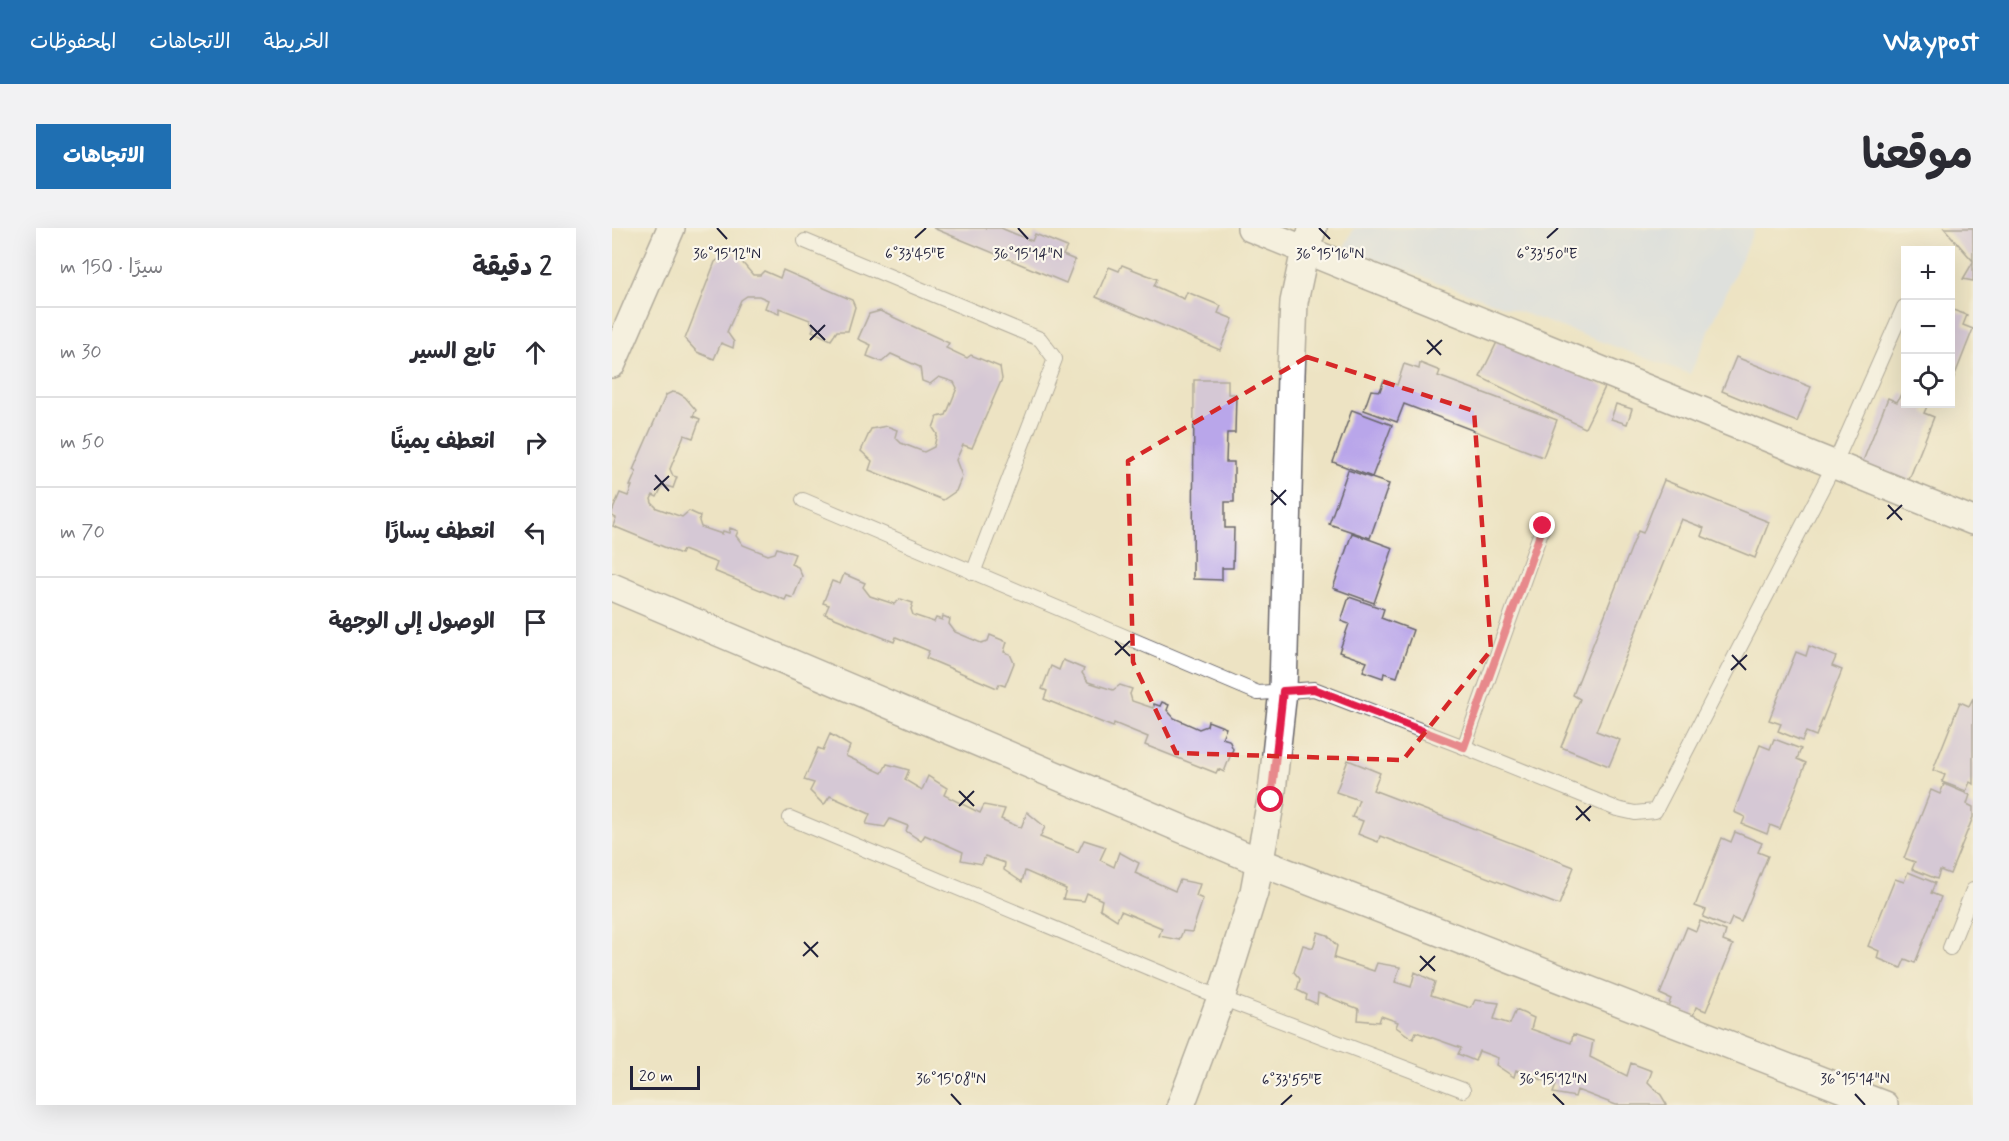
<!DOCTYPE html>
<html lang="ar">
<head>
<meta charset="utf-8">
<style>
	:root { --surface:#fff; --page:#f2f2f3; --text:#2b2b33; --muted:#7c7c81; --line:#e1e1e2; --accent:#1f6fb2 }
	body { margin:0; font-family:Mynerve,"Playpen Sans Arabic",sans-serif; background:var(--page); color:var(--text); direction:rtl }
	.controls { position:absolute; right:18px; top:18px; display:grid; overflow:hidden; border-radius:0px; box-shadow:0 6px 24px #0002 }
	.controls button { width:54px; height:54px; display:grid; place-items:center; padding:0; border:0; border-bottom:2px solid var(--line); background:var(--surface); color:var(--text); font:30px sans-serif }
	.scale { position:absolute; left:18px; bottom:15px; width:70px; box-sizing:border-box; padding-left:6px; border:3px solid #22223b; border-top:0; font-size:16px; line-height:21px; white-space:nowrap; color:#22223b; -webkit-text-stroke:4px #fbf7ec; paint-order:stroke }
	.stop { position:absolute; width:18px; height:18px; margin:-14px; border:4px solid #e11d48; border-radius:50%; background:#fff }
	.stop.end { background:#e11d48; border-color:#fff; box-shadow:0 2px 6px #0008 }
	.list { margin:0; padding:0; list-style:none }
	h2 { display:flex; justify-content:space-between; align-items:center; height:78px; margin:0; padding:0 24px; font-size:26px }
	h2 small { font-size:20px; font-weight:400; color:var(--muted) }
	.list li { display:grid; grid-template-columns:39px 1fr auto; gap:18px; align-items:center; box-sizing:border-box; height:90px; padding:0 24px; border-top:2px solid var(--line) }
	.list b { display:block; font-size:22px; white-space:nowrap }
	.list em { font-size:20px; font-style:normal; color:var(--muted) }
	.icon { flex:none; width:33px; height:33px; fill:none; stroke:currentColor; stroke-width:2; stroke-linecap:round; stroke-linejoin:round }
	.map { position:relative; flex:none; width:1361px; height:877px; overflow:hidden; direction:ltr; border-radius:0px }
	header { display:flex; align-items:center; gap:36px; box-sizing:border-box; height:84px; padding:0 30px; background:var(--accent); color:#fff }
	header strong { font-size:28px }
	nav { display:flex; gap:33px; margin-inline-start:auto; font-size:21px }
	.intro { display:flex; align-items:center; justify-content:space-between; box-sizing:border-box; height:144px; padding:0 36px }
	h1 { margin:0; font-size:42px }
	.button { padding:15px 27px; border-radius:0px; background:var(--accent); color:#fff; font-size:21px; font-weight:700 }
	main { display:flex; gap:36px; padding:0 36px }
	aside { flex:1; background:var(--surface); border-radius:0px; box-shadow:0 6px 24px #0002 }
	.map>svg:first-child { display:block }
	.built { fill:#ccdbfa }
	.building { fill:#b9a6ea }
	.lines { fill:none; stroke-linecap:round; stroke-linejoin:round }
	.service-casing { stroke:#69666b; stroke-width:16 }
	.minor-casing { stroke:#69666b; stroke-width:30 }
	.service { stroke:#fff; stroke-width:14 }
	.minor { stroke:#fff; stroke-width:27 }
	.route { stroke:#e11d48; stroke-width:8 }
	.marked { fill:none; stroke:#d62828; stroke-width:4.5; stroke-dasharray:12 8; stroke-linejoin:round }
	.ticks { fill:none; stroke:#22223b; stroke-width:2 }
	.ticks-label { font-size:15px; text-anchor:middle; fill:#22223b; stroke:#fbf7ec; stroke-width:4.5; stroke-linejoin:round; paint-order:stroke }
</style>
</head>
<body>
<header>
<strong>Waypost</strong>
<nav><a>الخريطة</a><a>الاتجاهات</a><a>المحفوظات</a></nav>
</header>
<div class="intro"><h1>موقعنا</h1><a class="button">الاتجاهات</a></div>
<main>
<div class="map">
<svg width="1361" height="877" viewBox="0 0 1361 877">
	<rect width="100%" height="100%" fill="#fbf7ec"/>
	<filter id="ink" filterUnits="userSpaceOnUse"><feTurbulence type="fractalNoise" baseFrequency=".0167" numOctaves="2"/><feDisplacementMap in="SourceGraphic" scale="12" xChannelSelector="R" yChannelSelector="G"/><feConvolveMatrix kernelMatrix="1 2 1 2 8 2 1 2 1" color-interpolation-filters="sRGB"/></filter>
	<filter id="wash" filterUnits="userSpaceOnUse"><feTurbulence type="fractalNoise" baseFrequency=".008" numOctaves="4" result="noise"/><feDisplacementMap in="SourceGraphic" scale="24" xChannelSelector="R" yChannelSelector="G"/><feGaussianBlur stdDeviation="1.35" result="paint"/><feColorMatrix in="noise" values="0 0 0 0 0 0 0 0 0 0 0 0 0 0 0 0 0 1.4 0 .05"/><feComposite in="paint" operator="in"/></filter>
	<g filter="url(#wash)">
		<rect width="100%" height="100%" fill="#ede3c3"/>
		<path class="built" d="M742,0h401l-65,146 -346,-126z"/>
		<g id="blocks">
			<g class="building">
				<path d="M321,0h68l31,13 3,-7 32,13 -4,8 12,5 -9,23z"/>
				<path d="M1332,0h29v33z"/>
				<path d="M117,24l5,1 19,22h7l4,-4 16,7 3,-8 69,30 3,7 -7,24h-11l-6,9 -19,-9 2,-4 -4,-7 -31,-12v6l-14,-6 3,-8 -9,-4h-12l-6,4 -14,32 7,10 -1,6 -12,-5 -7,16 -17,-7 -12,-13 30,-77z"/>
				<path d="M1361,34v19l-10,-2z"/>
				<path d="M510,37l35,14 -3,7 30,13 3,-7 34,14 -3,7 15,6 -13,31 -124,-53 13,-30 10,4z"/>
				<path d="M1338,81l17,6 -4,10 10,4 -22,56z"/>
				<path d="M268,83l69,32 -3,5 21,10 4,-3 29,12 2,12 -30,69 -9,-3 -7,15 6,16 -6,15 -13,9 -74,-30 3,-9 -11,-10 10,-22 16,-3 10,4 -2,7 6,6 23,9 10,-5 3,-13 -4,-6 4,-11 9,-2 11,-27 -3,-6 -15,-5 -9,7 -8,-3 -2,-14 -29,-13 -9,8 -15,-6 4,-11 -13,-6 11,-25z"/>
				<path d="M888,108l105,51 -20,41 -105,-51z"/>
				<path d="M1124,129l75,30 -14,35 -75,-31z"/>
				<path d="M808,135l20,8 -2,5 119,44 -14,37 -139,-53 -7,18 -33,-12 7,-20 9,1 4,-11 13,5 7,-21 15,5z"/>
				<path d="M582,152h34v14h8l-1,39h-8l-1,29h8v40h-9v26h9l-1,40h-11v12l-29,-1z"/>
				<path d="M60,164l6,1 7,4 11,13 -3,6 7,3 -7,19 -9,-3 -14,34 3,7 4,1 -4,11 -10,-3 -6,12 -4,-2 -2,4 1,4 5,5 25,9 7,-6 11,5 -1,5 2,6 21,7 1,-3 6,2 1,-5 8,3 -2,5 7,9 25,10 7,-2 2,-5 18,6 -4,10 7,3 4,9 -9,22 -6,-2 -2,4 -71,-29 3,-8 -34,-13 -2,4 -68,-28 3,-8 -4,-2v-4l8,-19 8,3 4,-10h-2l6,-14 -3,-2 33,-75z"/>
				<path d="M1290,164l4,2v10h22l-4,9 10,4 -26,65 -47,-16 27,-68 9,4z"/>
				<path d="M1004,176l16,5 -5,15 -16,-5z"/>
				<path d="M740,182l40,15 -20,52 -39,-15z"/>
				<path d="M736,242l41,14 -19,54 -41,-14z"/>
				<path d="M1052,252l105,42 -14,36 -54,-22 3,-8 -23,-9 -85,212 24,9 -11,26 -48,-19 19,-48 -7,-4 65,-164 5,2z"/>
				<path d="M740,305l41,15 -19,55 -41,-15z"/>
				<path d="M232,346l21,9 -2,4 7,9 24,8 7,-5 12,4 -2,6 2,6 21,7 2,-4 6,2 1,-4 7,3 -1,5 6,8 26,11 7,-2 2,-6 17,7 -3,10 6,2 4,9 -9,23 -6,-2 -2,4 -71,-30 3,-7 -33,-14 -2,5 -69,-28 4,-9 -6,-2 9,-22 8,3z"/>
				<path d="M737,369l35,12 -3,9 32,12 -16,47 -13,-4 -1,5 -20,-7 4,-9 -28,-10 10,-28 -8,-3z"/>
				<path d="M1197,418l27,11 -4,9 10,4 -26,66 -10,-4 -4,9 -24,-10 3,-7 -12,-4 27,-68 10,4z"/>
				<path d="M451,432l21,9 -2,4 6,9 25,8 7,-5 12,4 -2,5 2,7 21,7 1,-4 6,2 2,-4 7,3 -2,5 7,8 25,11 8,-3 1,-5 18,7 -4,10 7,2 4,9 -9,23 -6,-3 -2,4 -71,-28 3,-8 -34,-14 -1,4 -69,-28 3,-8 -5,-2 9,-23 8,4z"/>
				<path d="M1361,470v86l-3,-2 -4,9 -24,-9 3,-7 -12,-5 27,-68 9,4z"/>
				<path d="M218,506l20,12 -4,10 36,17 5,-9 22,6 -4,10 17,10 6,-14 19,12 -3,7 36,18 4,-8 21,4 -4,10 20,9 6,-16 18,15 -5,10 38,15 6,-12 22,7 -6,13 14,7 5,-15 20,11 -4,10 40,18 5,-11 20,4 -4,12 7,3 -11,33 -9,-1 -4,9 -20,-4 3,-8 -41,-17 -4,9 -17,-11 2,-9 -15,-7 -3,8 -21,-2 3,-10 -41,-18 -3,11 -18,-12 1,-7 -20,-7 -3,8 -21,-4 2,-8 -38,-17 -4,6 -15,-10 2,-5 -18,-7 -5,8 -19,-3 4,-10 -40,-18 -6,9 -14,-14 4,-8 -10,-3 14,-32 5,2z"/>
				<path d="M1162,511l27,10 -4,10 9,4 -26,66 -10,-4 -3,9 -25,-10 3,-7 -11,-5 26,-67 10,4z"/>
				<path d="M736,532l32,13 -7,17 201,77 -15,38 -179,-69 -2,6 -20,-8 5,-13 -11,-4 7,-17 -23,-8z"/>
				<path d="M1332,556l26,11 -3,9 6,3v10l-23,57 -10,-4 -3,9 -25,-10 3,-7 -11,-4 27,-68 9,4z"/>
				<path d="M1123,604l27,11 -4,9 10,4 -27,66 -9,-4 -4,9 -25,-10 3,-7 -11,-4 27,-68 9,4z"/>
				<path d="M1296,644l27,11 -4,10 10,4 -26,66 -10,-4 -4,9 -24,-10 2,-7 -11,-5 27,-67 9,3z"/>
				<path d="M1088,693l26,10 -3,10 10,4 -27,66 -10,-4 -3,9 -25,-10 3,-7 -11,-5 27,-67 9,4z"/>
				<path d="M706,704l9,3 10,11 -3,12 40,13 3,-8 23,4 -5,15 16,5 4,-15 20,10 -4,13 40,13 4,-8 24,3 -5,16 16,5 6,-14 18,8 -3,11 40,14 2,-9 20,7 -3,16 37,19 4,-13 21,8 -4,11 13,13 6,10h-51l-39,-15 -2,7 -22,-4 3,-8 -40,-15 -2,7 -18,-12 2,-7 -19,-7 -4,10 -17,-7 3,-6 -45,-16 -3,7 -17,-12 2,-5 -17,-6 -2,6 -21,-2 1,-11 -41,-16 -1,11 -11,-5 1,-4 -10,-5 3,-11 -6,-7 9,-27 10,3z"/>
			</g>
		</g>
	</g>
	<g filter="url(#ink)">
		<use href="#blocks" fill-opacity="0" stroke="#69666b" stroke-width="1.5"/>
		<g class="lines">
			<g class="service-casing">
				<g id="service">
					<path d="M193,13l235,98 15,20 -82,214"/>
					<path d="M191,272l455,193 56,-4 150,58 153,62 18,4 20,-2 179,-346 70,-158"/>
					<path d="M852,519l79,-221"/>
					<path d="M178,590l431,180 242,92"/>
					<path d="M1338,720l23,-58"/>
				</g>
			</g>
			<g class="minor-casing">
				<g id="minor">
					<path d="M639,0l722,293"/>
					<path d="M0,136l59,-136"/>
					<path d="M0,359l648,275 624,243"/>
					<path d="M569,877l40,-107 33,-106 17,-92 12,-109 8,-317 3,-72 11,-52 8,-22"/>
				</g>
			</g>
			<use href="#service" class="service"/>
			<use href="#minor" class="minor"/>
		</g>
	</g>
	<g class="lines" filter="url(#ink)">
		<path class="route" d="M659,572l12,-109 31,-2 150,58 79,-221"/>
	</g>
	<path d="M0 0H1361V877H0ZM695,129l167,54 17,239 -88,110 -227,-7 -43,-91 -5,-201z" fill="#ede3c3" fill-opacity=".55" fill-rule="evenodd"/>
	<path class="marked" d="M695,129l167,54 17,239 -88,110 -227,-7 -43,-91 -5,-201z"/>
	<path class="ticks" d="M105,0l10,11M406,0l10,11M707,0l11,11M303,10l11,-10M935,10l11,-10M198,97l15,15M198,112l15,-15M815,112l14,15M815,126l15,-14M43,247l14,16M42,262l15,-14M659,262l15,15M659,277l15,-15M1276,277l14,15M1275,291l15,-14M503,413l15,15M503,427l15,-14M1120,427l14,15M1119,442l16,-15M347,563l15,15M347,578l15,-15M964,578l14,15M964,592l15,-14M192,714l14,15M191,728l15,-14M808,728l15,15M808,743l15,-15M339,866l10,11M941,866l11,11M1243,866l10,11M669,877l11,-10"/>
	<g class="ticks-label">
		<text x="303" y="31">6°33'45"E</text>
		<text x="935" y="31">6°33'50"E</text>
		<text x="115" y="31">36°15'12"N</text>
		<text x="416" y="31">36°15'14"N</text>
		<text x="718" y="31">36°15'16"N</text>
		<text x="339" y="856">36°15'08"N</text>
		<text x="941" y="856">36°15'12"N</text>
		<text x="1243" y="856">36°15'14"N</text>
		<text x="680" y="857">6°33'55"E</text>
	</g>
</svg>
<div class="controls">
<button>+</button>
<button>−</button>
<button><svg class="icon" aria-label="locate" viewBox="0 0 24 24"><circle cx="12" cy="12" r="6"/><path d="M12 2v4M12 18v4M2 12h4M18 12h4"/></svg></button>
</div>
<div class="scale">20 m</div>
<div class="stop" style="left:659px;top:572px"></div>
<div class="stop end" style="left:931px;top:298px"></div>
</div>
<aside>
<h2>2 دقيقة<small>سيرًا · 150 m</small></h2>
<ul class="list">
<li><svg class="icon" aria-label="ahead" viewBox="0 0 24 24"><path d="M12 20V5M6 11l6-6 6 6"/></svg><div><b>تابع السير</b></div><em>30 m</em></li>
<li><svg class="icon" aria-label="right" viewBox="0 0 24 24"><path d="M7 20v-9h11M14 6l5 5-5 5"/></svg><div><b>انعطف يمينًا</b></div><em>50 m</em></li>
<li><svg class="icon" aria-label="left" viewBox="0 0 24 24"><path d="M17 20v-9H6M10 6l-5 5 5 5"/></svg><div><b>انعطف يسارًا</b></div><em>70 m</em></li>
<li><svg class="icon" aria-label="arrive" viewBox="0 0 24 24"><path d="M6 21V4h12l-3 4 3 4H6"/></svg><div><b>الوصول إلى الوجهة</b></div></li>
</ul>
</aside>
</main>
</body>
</html>
